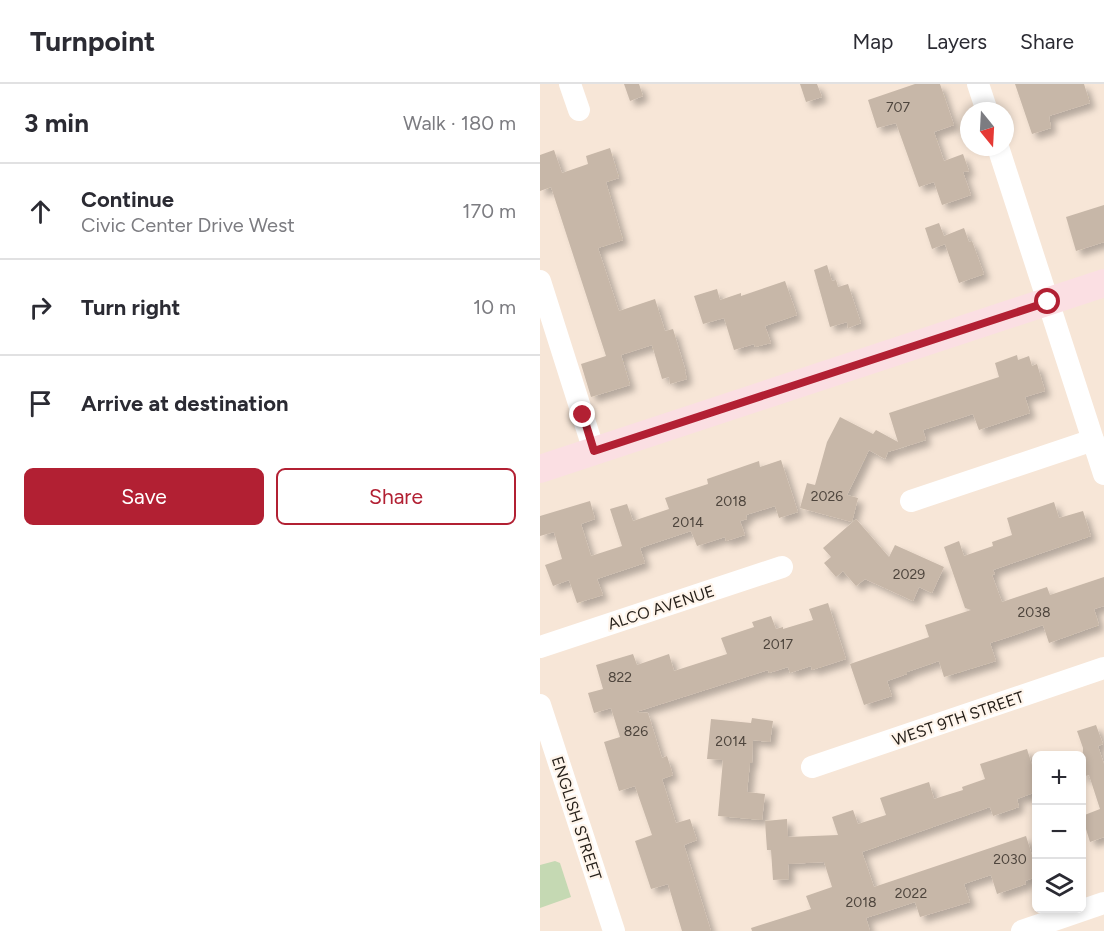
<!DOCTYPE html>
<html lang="en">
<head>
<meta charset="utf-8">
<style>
	:root { --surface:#fff; --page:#f2f2f3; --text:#2b2b33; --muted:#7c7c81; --line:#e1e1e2; --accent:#b22033 }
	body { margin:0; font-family:Figtree,sans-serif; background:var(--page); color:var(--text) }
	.controls { position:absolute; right:18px; bottom:18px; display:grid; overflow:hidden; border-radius:9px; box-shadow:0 3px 9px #0003 }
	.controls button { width:54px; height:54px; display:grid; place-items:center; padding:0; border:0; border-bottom:2px solid var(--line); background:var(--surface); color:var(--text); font:30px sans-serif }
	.compass { position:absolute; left:420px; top:18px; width:54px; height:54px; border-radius:50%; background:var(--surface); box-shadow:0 3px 9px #0003; rotate:162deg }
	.stop { position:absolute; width:18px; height:18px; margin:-14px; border:4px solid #b22033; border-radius:50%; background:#fff }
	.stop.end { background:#b22033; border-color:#fff; box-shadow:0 2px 6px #0008 }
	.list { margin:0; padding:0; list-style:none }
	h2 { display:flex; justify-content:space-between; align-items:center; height:78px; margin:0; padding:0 24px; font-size:26px }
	h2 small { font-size:20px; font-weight:400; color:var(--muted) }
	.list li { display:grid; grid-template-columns:39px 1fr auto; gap:18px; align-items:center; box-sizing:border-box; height:96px; padding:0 24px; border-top:2px solid var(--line) }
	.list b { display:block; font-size:22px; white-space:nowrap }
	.list p { margin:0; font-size:20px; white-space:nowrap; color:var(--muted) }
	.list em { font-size:20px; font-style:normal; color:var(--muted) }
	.actions { display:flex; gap:12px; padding:18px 24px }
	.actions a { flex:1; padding:14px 0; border:2px solid var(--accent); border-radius:9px; text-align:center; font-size:21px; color:var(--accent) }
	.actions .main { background:var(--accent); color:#fff }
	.icon { flex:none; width:33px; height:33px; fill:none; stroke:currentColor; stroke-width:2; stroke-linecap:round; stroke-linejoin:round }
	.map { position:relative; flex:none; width:564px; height:847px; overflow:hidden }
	header { display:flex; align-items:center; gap:36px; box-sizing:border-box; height:84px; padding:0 30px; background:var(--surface); border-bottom:2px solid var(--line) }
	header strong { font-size:28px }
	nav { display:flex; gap:33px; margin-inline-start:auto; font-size:21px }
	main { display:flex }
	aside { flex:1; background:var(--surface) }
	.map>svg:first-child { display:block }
	.green { fill:#c5d9b3 }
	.building { fill:#c7b7a8; filter:url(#shadow) }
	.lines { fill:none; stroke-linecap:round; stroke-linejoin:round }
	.minor { stroke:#fff; stroke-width:22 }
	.major { stroke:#fbdfe3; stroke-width:28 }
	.route { stroke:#b22033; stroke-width:8 }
	.labels { text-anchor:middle; stroke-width:4.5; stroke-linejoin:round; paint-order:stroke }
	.number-label { font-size:14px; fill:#4e453d }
	.street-label { font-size:16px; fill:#251f19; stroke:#fff5eb }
</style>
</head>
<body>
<header>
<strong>Turnpoint</strong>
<nav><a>Map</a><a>Layers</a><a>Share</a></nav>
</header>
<main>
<aside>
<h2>3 min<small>Walk · 180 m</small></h2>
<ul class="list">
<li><svg class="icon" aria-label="ahead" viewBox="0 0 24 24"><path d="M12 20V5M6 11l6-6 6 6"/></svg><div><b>Continue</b><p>Civic Center Drive West</p></div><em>170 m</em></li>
<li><svg class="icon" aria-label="right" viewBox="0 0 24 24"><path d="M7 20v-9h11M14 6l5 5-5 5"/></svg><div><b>Turn right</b></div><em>10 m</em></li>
<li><svg class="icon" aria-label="arrive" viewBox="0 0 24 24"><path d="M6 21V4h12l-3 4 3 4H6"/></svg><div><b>Arrive at destination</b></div></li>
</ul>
<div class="actions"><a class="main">Save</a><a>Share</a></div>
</aside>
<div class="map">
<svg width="564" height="847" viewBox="0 0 564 847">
	<defs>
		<filter id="shadow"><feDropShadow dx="5.5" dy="5.5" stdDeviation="3" flood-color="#0004"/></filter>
	</defs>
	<rect width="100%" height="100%" fill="#f7e6d7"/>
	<path class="green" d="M15,777l5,2 11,34 -31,11v-43z"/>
	<g class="building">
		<path d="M84,0h15l4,12 -13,5z"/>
		<path d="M260,0h17l5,13 -16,5z"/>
		<path d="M375,0h25l14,41 -20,7 10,29 19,-7 6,17 -6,1 8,23 -29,10 -8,-23 -15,5 -23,-64 -19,5 -9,-28z"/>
		<path d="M475,0h69l6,19 -41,13 2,12 -19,6z"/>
		<path d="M70,64l9,30 -13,4 17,58 -25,8 21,63 36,-12 10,32 8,-2 13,43h-1l2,7 -17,5 -1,-7 -7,2 -10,-34 -31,10 9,30 -39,12 -10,-33 25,-8 -55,-169 -11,4v-36l14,-5 8,23 26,-9 -2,-8z"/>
		<path d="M564,121v37l-28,9 -10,-34z"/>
		<path d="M399,139l5,13 20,-8 5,14 3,-1 12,33 -25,9 -14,-39 -13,5 -7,-21z"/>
		<path d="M287,181l5,16 4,-1 2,7 10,-3 13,39 -13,5 -1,-6 -17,5 -16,-57z"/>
		<path d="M245,197l12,34 -32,11 6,17 -16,4 -1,-3 -20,6 -10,-32 -21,6 -9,-28 23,-7 3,11 21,-7v3z"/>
		<path d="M477,271l1,5 11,-4 3,10 5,-2 8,27 -20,6 5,16 -51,17 -6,-16 -50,16 3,10 -38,12 -3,7 -16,-9 -22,45 11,3 -6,24 -52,-14 7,-25 8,2 12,-43 13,-25 33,17 3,-4 22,12 -9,-29 110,-36 -4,-14z"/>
		<path d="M241,376l17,52 -19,6 -4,-12 -29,9 1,4 -7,2 5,14 -19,6 -1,-4 -28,9 -6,-15 -51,17 5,15 -48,16 6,16 -26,8 -8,-23 -16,6 -8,-21 17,-6 -8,-27 -14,4v-20l50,-15 5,18 -14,5 10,32 31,-10 -12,-37 17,-5 6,17 36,-12 -4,-11 43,-14 -1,-5 52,-18 1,6z"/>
		<path d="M514,418l5,16 24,-7 8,25 -98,34 2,4 -3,1 10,27 45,-15 3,8 54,-18v29l-10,3 5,16 -50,18 -6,-18 -31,11 -22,7 6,18 -52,16 -5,-16 -32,11v2l-20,7 5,15 -28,9 -14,-41 79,-27 -4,-12 46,-15 -6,-2 -21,-61 15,-6 5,15 29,-10 -1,-4 20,-7 -5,-17z"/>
		<path d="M316,435l33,38 6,-12 49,22 -12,26 -13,-6 -6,14 -48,-22 -9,7 -13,-15 -7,6 -12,-14 7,-6 -8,-9z"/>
		<path d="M288,519l18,56 -34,11 -1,-4 -21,7 -2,-6 -19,6 -1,-3 -132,42 12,1 14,45 5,-2 6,19 -11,4 14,44 14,-4 7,21 -13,5 27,86h-29l-14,-47 -17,5 -16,-48 17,-6 -17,-49 -16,5 -15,-49 16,-5 -9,-29 -17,5 -6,-20 15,-4 -7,-24 37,-11 4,11 32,-11 5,17 53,-17 -6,-16 33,-11 -2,-5 19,-6 5,13 7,-2v2l30,-9 -4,-11z"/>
		<path d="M212,634l21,3 -3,21 -17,-2 -1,23h-2l-3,29 18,2 -3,26 -44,-4 5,-56 -16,-1 4,-40 40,4z"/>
		<path d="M556,641l7,19 -5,2 6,18v73l-14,5 -8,-26 18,-7 -11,-34 -7,2 1,-29 -6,-17z"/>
		<path d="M487,665l5,16 4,-2v29l-19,7 2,8 -26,9 -3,-9 -128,45 12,35 152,-51 10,32v9l-11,4 1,3 -29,10 -6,-19 -27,9 6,18 -50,15 -5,-15 -49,16 4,13h-118l-1,-3 60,-19 -5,-13 26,-9 -8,-25 -36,2 1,15 -16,1 -2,-30h-4l-2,-29 22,-2 1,18 50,-2 -6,-18 21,-7 5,14 28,-9 -6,-17 49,-16 5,17 29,-9 -1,-3 23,-8 -5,-15z"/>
	</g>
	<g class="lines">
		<g class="minor">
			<path d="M30,0l9,26"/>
			<path d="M438,0l9,27"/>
			<path d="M458,63l106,327"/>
			<path d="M0,197l54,170"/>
			<path d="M371,417l182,-61"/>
			<path d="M0,563l242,-80"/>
			<path d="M0,621l74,226"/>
			<path d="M272,683l292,-99"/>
			<path d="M482,847l82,-28"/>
		</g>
		<path class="major" d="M0,385l564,-186"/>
	</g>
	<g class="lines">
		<path class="route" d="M43,331l11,36 454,-149"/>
	</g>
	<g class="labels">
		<g class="number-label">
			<text x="358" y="28">707</text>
			<text x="287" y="417">2026</text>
			<text x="191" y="422">2018</text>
			<text x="148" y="443">2014</text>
			<text x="369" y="495">2029</text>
			<text x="494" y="533">2038</text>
			<text x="238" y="565">2017</text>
			<text x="80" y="598">822</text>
			<text x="96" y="652">826</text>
			<text x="191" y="662">2014</text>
			<text x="470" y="780">2030</text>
			<text x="371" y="814">2022</text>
			<text x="321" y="823">2018</text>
		</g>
		<g class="street-label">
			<text transform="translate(121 523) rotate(-18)" y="6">ALCO AVENUE</text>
			<text transform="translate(418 634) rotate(-19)" y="6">WEST 9TH STREET</text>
			<text transform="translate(37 734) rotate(72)" y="6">ENGLISH STREET</text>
		</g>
	</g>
</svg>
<div class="controls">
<button>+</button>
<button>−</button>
<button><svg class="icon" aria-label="layers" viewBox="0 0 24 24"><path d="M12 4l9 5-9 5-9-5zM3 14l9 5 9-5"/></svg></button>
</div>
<svg class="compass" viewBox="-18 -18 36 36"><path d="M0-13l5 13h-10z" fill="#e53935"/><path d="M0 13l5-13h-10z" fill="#7c7c81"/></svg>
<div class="stop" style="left:508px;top:218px"></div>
<div class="stop end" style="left:43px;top:331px"></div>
</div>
</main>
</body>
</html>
